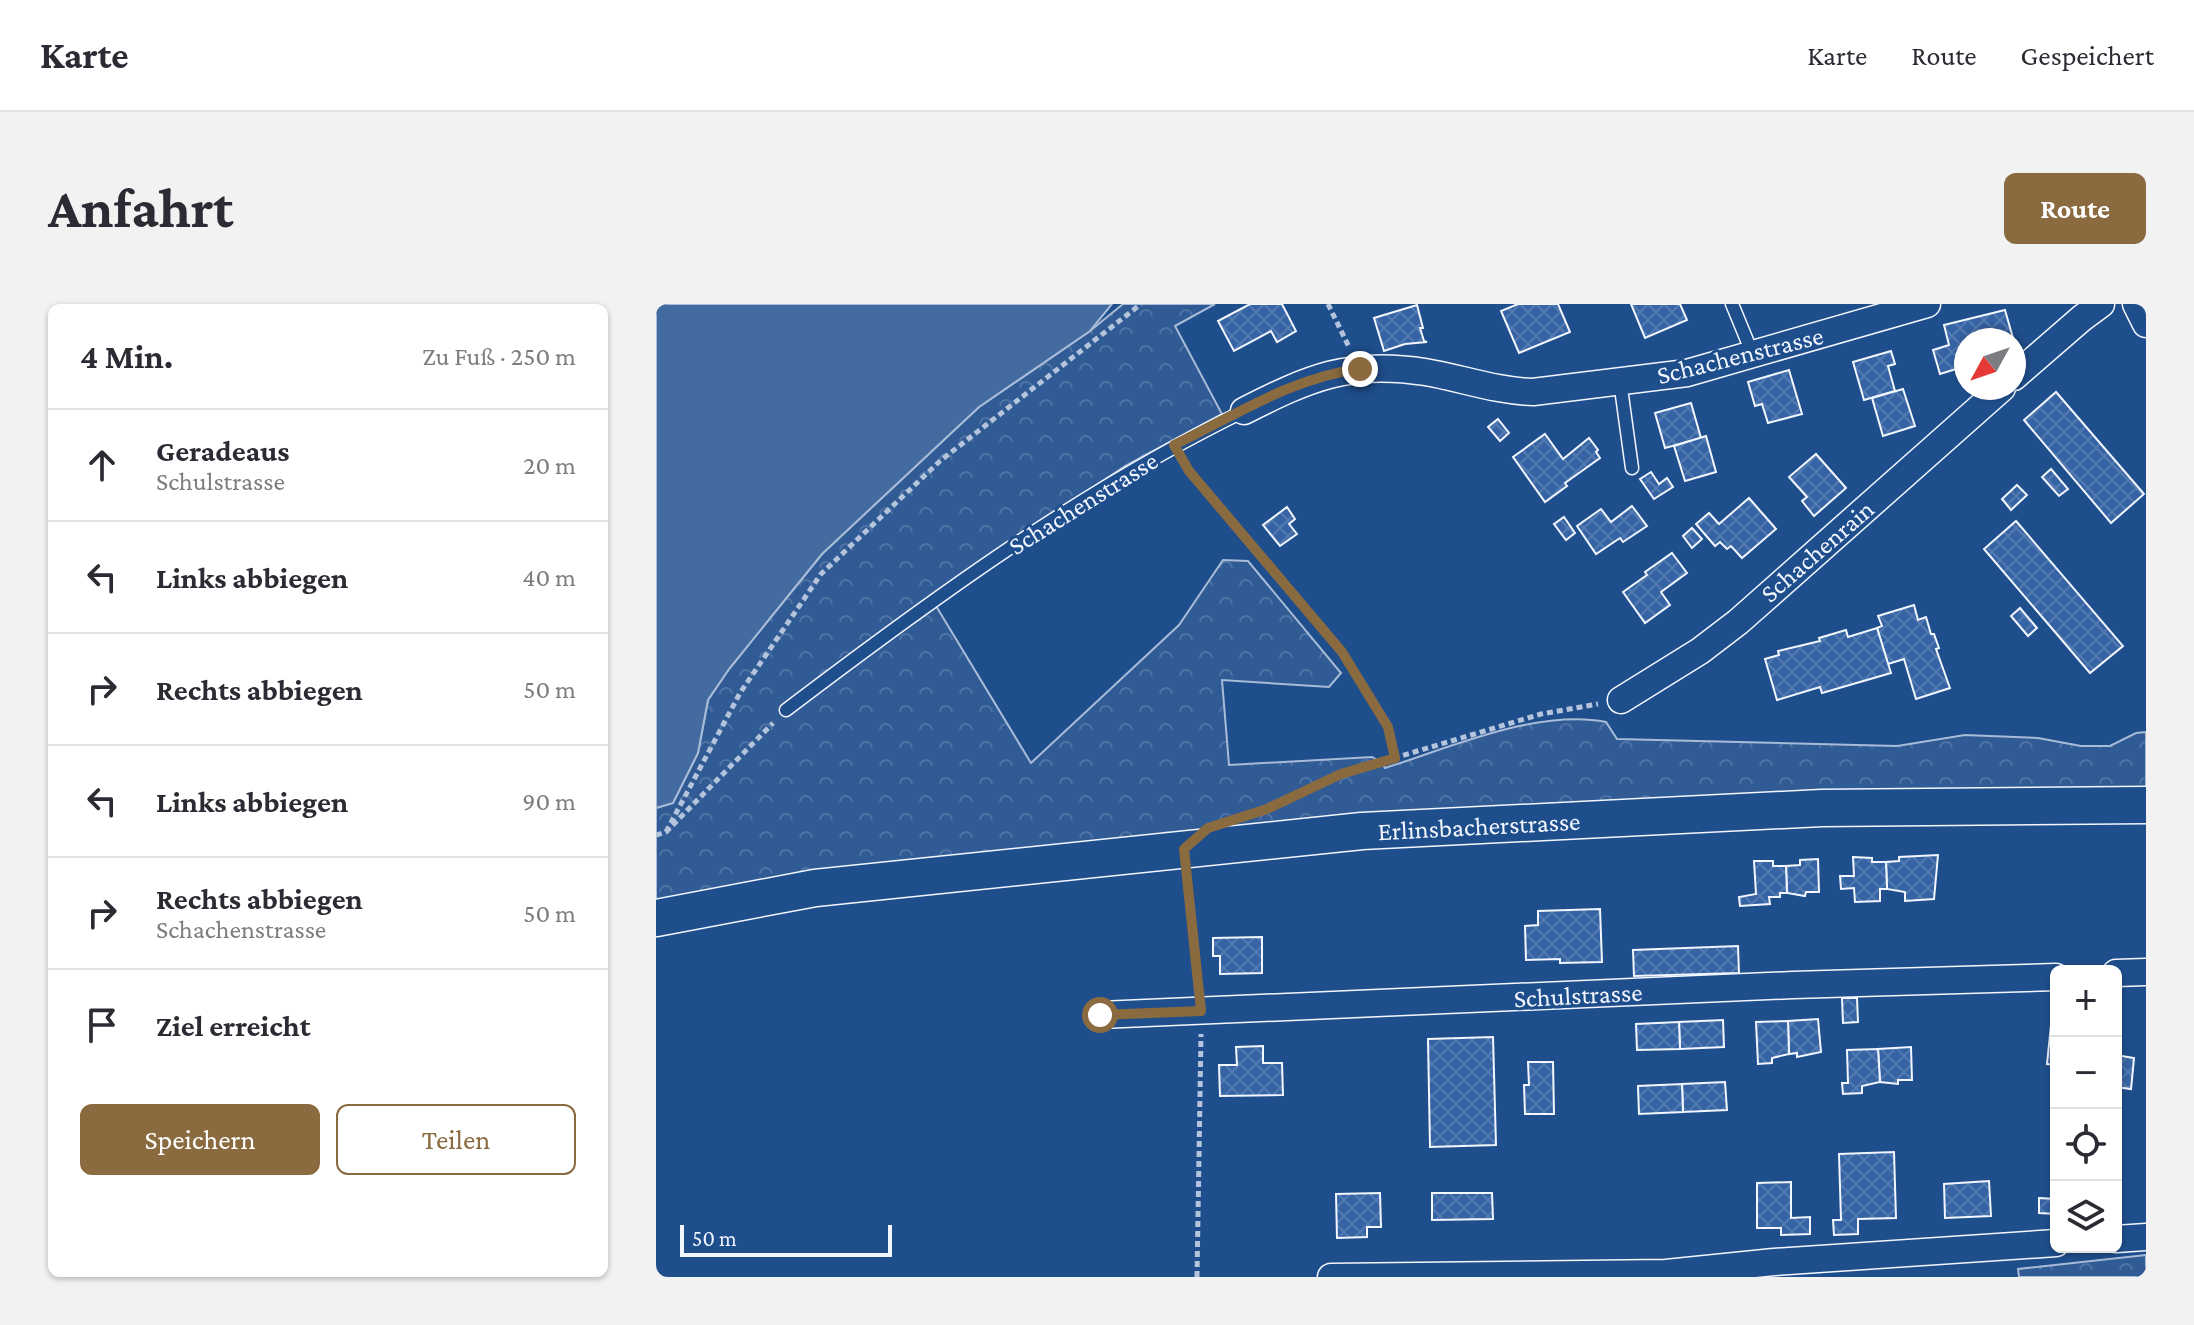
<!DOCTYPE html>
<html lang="de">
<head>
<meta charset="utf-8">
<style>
	:root { --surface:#fff; --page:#f2f2f3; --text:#2b2b33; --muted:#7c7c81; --line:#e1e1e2; --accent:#8a6a3f }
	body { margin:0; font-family:"Crimson Pro",serif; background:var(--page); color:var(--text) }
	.controls { position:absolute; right:24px; bottom:24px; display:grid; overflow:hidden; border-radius:12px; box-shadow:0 2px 6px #0004 }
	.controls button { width:72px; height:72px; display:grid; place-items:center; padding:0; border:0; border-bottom:2px solid var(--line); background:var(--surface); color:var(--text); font:40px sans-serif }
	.compass { position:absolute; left:1298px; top:24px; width:72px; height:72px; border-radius:50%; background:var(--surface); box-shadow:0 2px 6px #0004; rotate:230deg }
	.scale { position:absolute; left:24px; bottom:20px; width:212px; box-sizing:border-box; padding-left:8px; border:4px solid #f2f6ff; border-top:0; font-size:22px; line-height:28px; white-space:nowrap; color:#f2f6ff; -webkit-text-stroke:6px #1f4e8c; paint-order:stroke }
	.stop { position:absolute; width:24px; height:24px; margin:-18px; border:6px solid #8a6a3f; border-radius:50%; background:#fff }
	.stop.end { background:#8a6a3f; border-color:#fff; box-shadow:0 2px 8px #0008 }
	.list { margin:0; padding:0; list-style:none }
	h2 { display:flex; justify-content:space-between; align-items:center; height:104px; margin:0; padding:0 32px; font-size:34px }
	h2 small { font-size:26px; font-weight:400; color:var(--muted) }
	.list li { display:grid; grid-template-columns:52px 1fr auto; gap:24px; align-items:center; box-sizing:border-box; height:112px; padding:0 32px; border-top:2px solid var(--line) }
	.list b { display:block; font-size:30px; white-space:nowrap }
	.list p { margin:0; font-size:26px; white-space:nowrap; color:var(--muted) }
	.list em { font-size:26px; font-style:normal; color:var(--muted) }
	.actions { display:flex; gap:16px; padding:24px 32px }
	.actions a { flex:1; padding:18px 0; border:2px solid var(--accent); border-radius:12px; text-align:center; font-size:28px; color:var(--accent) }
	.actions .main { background:var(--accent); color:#fff }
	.icon { flex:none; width:44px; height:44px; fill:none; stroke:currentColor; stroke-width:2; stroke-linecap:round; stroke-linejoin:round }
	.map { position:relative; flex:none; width:1490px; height:973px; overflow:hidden; border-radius:12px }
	header { display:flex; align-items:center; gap:48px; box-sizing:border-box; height:112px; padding:0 40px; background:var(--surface); border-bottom:2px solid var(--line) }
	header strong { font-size:38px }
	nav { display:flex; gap:44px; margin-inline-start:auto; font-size:28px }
	.intro { display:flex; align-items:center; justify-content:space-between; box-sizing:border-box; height:192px; padding:0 48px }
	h1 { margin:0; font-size:56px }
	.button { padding:20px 36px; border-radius:12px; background:var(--accent); color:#fff; font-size:28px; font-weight:700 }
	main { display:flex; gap:48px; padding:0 48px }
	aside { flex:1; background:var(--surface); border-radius:12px; box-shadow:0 2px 6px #0004 }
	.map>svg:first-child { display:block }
	.forest { fill:url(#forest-crowns); stroke:#a8bbd7; stroke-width:2 }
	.water { fill:#446ba0; stroke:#a8bbd7; stroke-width:2 }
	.building { fill:url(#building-cross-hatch); stroke:#f2f6ff; stroke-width:2 }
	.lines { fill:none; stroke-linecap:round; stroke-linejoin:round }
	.lane-casing { stroke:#f2f6ff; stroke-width:15 }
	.street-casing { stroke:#f2f6ff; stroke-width:29 }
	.secondary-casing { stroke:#f2f6ff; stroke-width:39 }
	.path { stroke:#b3c4dc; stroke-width:5; stroke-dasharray:6 4; stroke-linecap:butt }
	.lane { stroke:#1f4e8c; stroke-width:12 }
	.street { stroke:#1f4e8c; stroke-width:26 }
	.secondary { stroke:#1f4e8c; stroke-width:36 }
	.route { stroke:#8a6a3f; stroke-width:10 }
	.labels { text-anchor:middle; stroke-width:6; stroke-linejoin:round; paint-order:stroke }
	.street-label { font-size:26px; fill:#f2f6ff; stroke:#1f4e8c }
</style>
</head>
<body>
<header>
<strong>Karte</strong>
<nav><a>Karte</a><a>Route</a><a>Gespeichert</a></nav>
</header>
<div class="intro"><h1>Anfahrt</h1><a class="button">Route</a></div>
<main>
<aside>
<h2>4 Min.<small>Zu Fuß · 250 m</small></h2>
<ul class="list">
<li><svg class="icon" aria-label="ahead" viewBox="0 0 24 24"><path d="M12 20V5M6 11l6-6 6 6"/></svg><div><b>Geradeaus</b><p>Schulstrasse</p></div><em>20 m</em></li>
<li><svg class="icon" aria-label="left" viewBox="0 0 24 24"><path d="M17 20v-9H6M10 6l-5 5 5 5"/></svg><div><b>Links abbiegen</b></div><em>40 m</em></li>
<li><svg class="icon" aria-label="right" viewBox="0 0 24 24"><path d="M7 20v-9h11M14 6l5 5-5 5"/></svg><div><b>Rechts abbiegen</b></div><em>50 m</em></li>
<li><svg class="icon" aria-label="left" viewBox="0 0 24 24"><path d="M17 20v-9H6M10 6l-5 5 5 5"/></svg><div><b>Links abbiegen</b></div><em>90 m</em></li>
<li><svg class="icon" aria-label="right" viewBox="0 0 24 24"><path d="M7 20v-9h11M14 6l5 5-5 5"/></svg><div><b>Rechts abbiegen</b><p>Schachenstrasse</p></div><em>50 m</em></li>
<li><svg class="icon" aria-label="arrive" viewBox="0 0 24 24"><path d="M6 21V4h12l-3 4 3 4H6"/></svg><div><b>Ziel erreicht</b></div></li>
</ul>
<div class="actions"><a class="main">Speichern</a><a>Teilen</a></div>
</aside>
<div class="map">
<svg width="1490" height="973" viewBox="0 0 1490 973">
	<defs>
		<pattern id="forest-crowns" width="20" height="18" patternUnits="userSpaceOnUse" patternTransform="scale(2)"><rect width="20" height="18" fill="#305b95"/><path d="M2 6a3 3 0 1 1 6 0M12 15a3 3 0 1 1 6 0" fill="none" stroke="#4e73a5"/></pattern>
		<pattern id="building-cross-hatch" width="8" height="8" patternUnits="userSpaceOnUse" patternTransform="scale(2)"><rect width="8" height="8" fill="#3563a3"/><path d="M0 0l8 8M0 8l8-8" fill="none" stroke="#537ab1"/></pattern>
	</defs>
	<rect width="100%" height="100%" fill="#1f4e8c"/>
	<g class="forest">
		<path d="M467,0h92l-40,22 47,88 -97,52 -195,130 101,167 148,-138 44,-65 25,1 93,112 -12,14 -107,-7 7,85 143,-8 9,5 4,6c64,-20 154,-60 221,-46l11,17 280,7 68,-11 73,3 43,8h29l26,-13 10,-1v60l-252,3 -1238,111v-98l17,-5 25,-50 10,-53 21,-31 93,-115 157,-147 111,-76z"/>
		<path d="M1490,951v22h-127l-1,-8z"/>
	</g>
	<path class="water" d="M0,0h456l-22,27 -111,76 -157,147 -93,115 -21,31 -10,53 -25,50 -17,5z"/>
	<g class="building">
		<path d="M594,0h32l14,27 -19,11 -6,-11 -37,20 -16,-30z"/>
		<path d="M862,0h40l12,28 -51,21 -18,-42z"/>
		<path d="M975,0h49l7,16 -42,18z"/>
		<path d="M761,1l6,23h-3l4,13 3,1 -22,2 -21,7 -10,-33z"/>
		<path d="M1349,6l8,28 -47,2v26l-26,8 -7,-24 16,-5 -5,-20z"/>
		<path d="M1235,47l4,13 -7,2 7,25 -31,9 -11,-38z"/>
		<path d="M1133,66l13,44 -34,9 -6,-19 -7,2 -7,-24z"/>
		<path d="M1247,85l12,37 -32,10 -11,-38z"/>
		<path d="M1400,88l88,102 -33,29 -87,-103z"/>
		<path d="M1035,99l10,35 -36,10 -10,-35z"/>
		<path d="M842,115l11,14 -9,8 -12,-14z"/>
		<path d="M889,130l18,25 26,-21 9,12 -2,2 4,6 -35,25 2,3 -22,16 -32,-45z"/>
		<path d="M1050,132l10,36 -31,9 -11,-35z"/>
		<path d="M1160,150l30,34 -32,28 -12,-15 5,-4 -18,-20z"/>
		<path d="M1395,165l17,20 -9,7 -17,-19z"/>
		<path d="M995,168l8,12 8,-6 6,9 -19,12 -14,-20z"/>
		<path d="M1361,181l10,10 -16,15 -9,-11z"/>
		<path d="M1093,194l27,31 -34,29 -11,-12 -4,3 -7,-7 -5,4 -19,-22 13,-11 10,11z"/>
		<path d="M976,202l15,20 -24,16 -3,-4 -24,16 -19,-28 24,-17 10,13z"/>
		<path d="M631,203l8,12 -6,5 8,10 -17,12 -17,-21z"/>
		<path d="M908,213l11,16 -9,7 -12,-16z"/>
		<path d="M1360,217l107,125 -33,27 -106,-124z"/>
		<path d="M1036,224l10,11 -10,9 -9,-12z"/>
		<path d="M1016,249l15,20 -26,19 9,13 -25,18 -22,-31 24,-17 -2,-3z"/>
		<path d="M1258,301l4,15 8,-3 5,17h3l5,14 -3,1 14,39 -34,11 -12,-40 -16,5 -11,-36 5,-2 -4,-10z"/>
		<path d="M1364,304l17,20 -9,8 -17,-20z"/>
		<path d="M1221,324l14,45 -69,20 -2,-6 -43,13 -12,-41 14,-4 -1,-4 42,-10 -1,-3 27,-8 2,7z"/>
		<path d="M1282,551l-4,44 -29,2v-9l-18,-3 -1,-27 13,-1v-4z"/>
		<path d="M1197,553l19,1v4h14l1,27h-7v12l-25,1 -1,-14 -13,1 -1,-13h14z"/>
		<path d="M1162,555l1,33h-13l-1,4 -18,-3 -1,-27 14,-1v-5z"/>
		<path d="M1098,557h19v5h13l1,27h-7v4h-11l1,7 -30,2 -1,-9 17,-3z"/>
		<path d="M944,605l2,53 -42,1v-4l-34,1 -1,-34 13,-1v-14z"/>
		<path d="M606,633v36l-42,1v-18h-7v-18z"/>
		<path d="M1082,642l1,27 -105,3 -1,-26z"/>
		<path d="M1186,694h15l1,24 -15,1z"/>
		<path d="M1162,715l3,33 -24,5v-4l-8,1 -1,-33z"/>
		<path d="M1067,716l1,27 -44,2 -1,-27z"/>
		<path d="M1132,717l1,33 -17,4v5l-14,1 -2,-42z"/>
		<path d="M1023,718l1,27 -43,1 -1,-26z"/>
		<path d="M1395,721l5,1v39l-9,-1z"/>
		<path d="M837,733l3,108 -66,2 -2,-108z"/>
		<path d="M607,742v17h19l1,32 -63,1 -1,-31h18l-1,-18z"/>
		<path d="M1255,743l1,33h-14v4l-18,-2 -2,-33z"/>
		<path d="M1222,745l2,33 -18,4v7l-19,1 -1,-11h6l-1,-33z"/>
		<path d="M1460,751l18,3 -3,31 -15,-2z"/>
		<path d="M872,758h25l1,52h-29l-1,-29h5z"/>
		<path d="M1069,778l2,28 -44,2 -1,-28z"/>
		<path d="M1026,780l1,28 -44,2 -1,-28z"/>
		<path d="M1238,848l2,66 -38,1v15l-24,1 -1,-15h8l-2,-66z"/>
		<path d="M1333,877l2,35 -46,2 -1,-34z"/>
		<path d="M1135,878v36l19,-1v17l-29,1v-7h-24v-45z"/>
		<path d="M724,889l1,34h-14v10l-30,1 -1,-44z"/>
		<path d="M776,889h60l1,26 -61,1z"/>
		<path d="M1383,894l17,1v15l-17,-1z"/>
	</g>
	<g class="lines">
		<g class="lane-casing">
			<g id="lane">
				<path d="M1076,0l21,51"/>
				<path d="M964,77l12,87"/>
				<path d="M130,406c145,-110 294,-219 458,-299"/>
			</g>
		</g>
		<g class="street-casing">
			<g id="street">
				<path d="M1480,0l10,20"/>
				<path d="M1358,73l68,-59 19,-14"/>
				<path d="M588,107c65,-33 105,-51 181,-39 36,6 71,19 108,20l154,-19 240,-69"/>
				<path d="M965,396l79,-49 38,-29 264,-234"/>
				<path d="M1460,669l30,-1"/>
				<path d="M444,711l693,-30 263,-8"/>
				<path d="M1460,935l30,-2"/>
				<path d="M675,973l335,-4 108,-11 282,-19"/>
			</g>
		</g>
		<g class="secondary-casing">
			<path id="secondary" d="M0,614l159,-30 547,-57 460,-23 324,-3"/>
		</g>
		<g class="path">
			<path d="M672,0l21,43"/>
			<path d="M528,158l71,90 87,100 46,75 7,31"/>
			<path d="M617,502l68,-32 200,-60 57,-10"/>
			<path d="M10,528l74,-139 81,-119 119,-113 201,-157"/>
			<path d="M0,531l10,-3 107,-109"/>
			<path d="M532,575l10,105"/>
			<path d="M541,973l4,-243"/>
		</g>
		<use href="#lane" class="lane"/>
		<use href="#street" class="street"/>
		<use href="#secondary" class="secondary"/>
	</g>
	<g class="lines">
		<path class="route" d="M444,711l101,-4 -17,-162 24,-21 59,-19 74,-35 54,-16 -7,-31 -46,-75 -153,-181 -15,-26c60,-29 119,-68 186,-76"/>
	</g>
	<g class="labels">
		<g class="street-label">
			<text transform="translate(1084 51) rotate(-14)" y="9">Schachenstrasse</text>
			<text transform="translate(427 199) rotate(-32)" y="9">Schachenstrasse</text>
			<text transform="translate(1161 247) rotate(-41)" y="9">Schachenrain</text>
			<text transform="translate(823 522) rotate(-3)" y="9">Erlinsbacherstrasse</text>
			<text transform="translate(922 691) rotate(-3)" y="9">Schulstrasse</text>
		</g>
	</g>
</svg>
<div class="controls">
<button>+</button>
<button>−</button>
<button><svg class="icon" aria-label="locate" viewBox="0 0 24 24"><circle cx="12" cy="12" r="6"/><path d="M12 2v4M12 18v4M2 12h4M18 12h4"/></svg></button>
<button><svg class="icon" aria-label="layers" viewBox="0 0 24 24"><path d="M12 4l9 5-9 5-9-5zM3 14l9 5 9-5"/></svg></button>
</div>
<svg class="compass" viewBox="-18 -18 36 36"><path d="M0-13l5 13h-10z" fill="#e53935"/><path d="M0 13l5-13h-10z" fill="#7c7c81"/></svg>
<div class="scale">50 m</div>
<div class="stop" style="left:444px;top:711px"></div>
<div class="stop end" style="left:704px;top:65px"></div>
</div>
</main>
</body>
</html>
